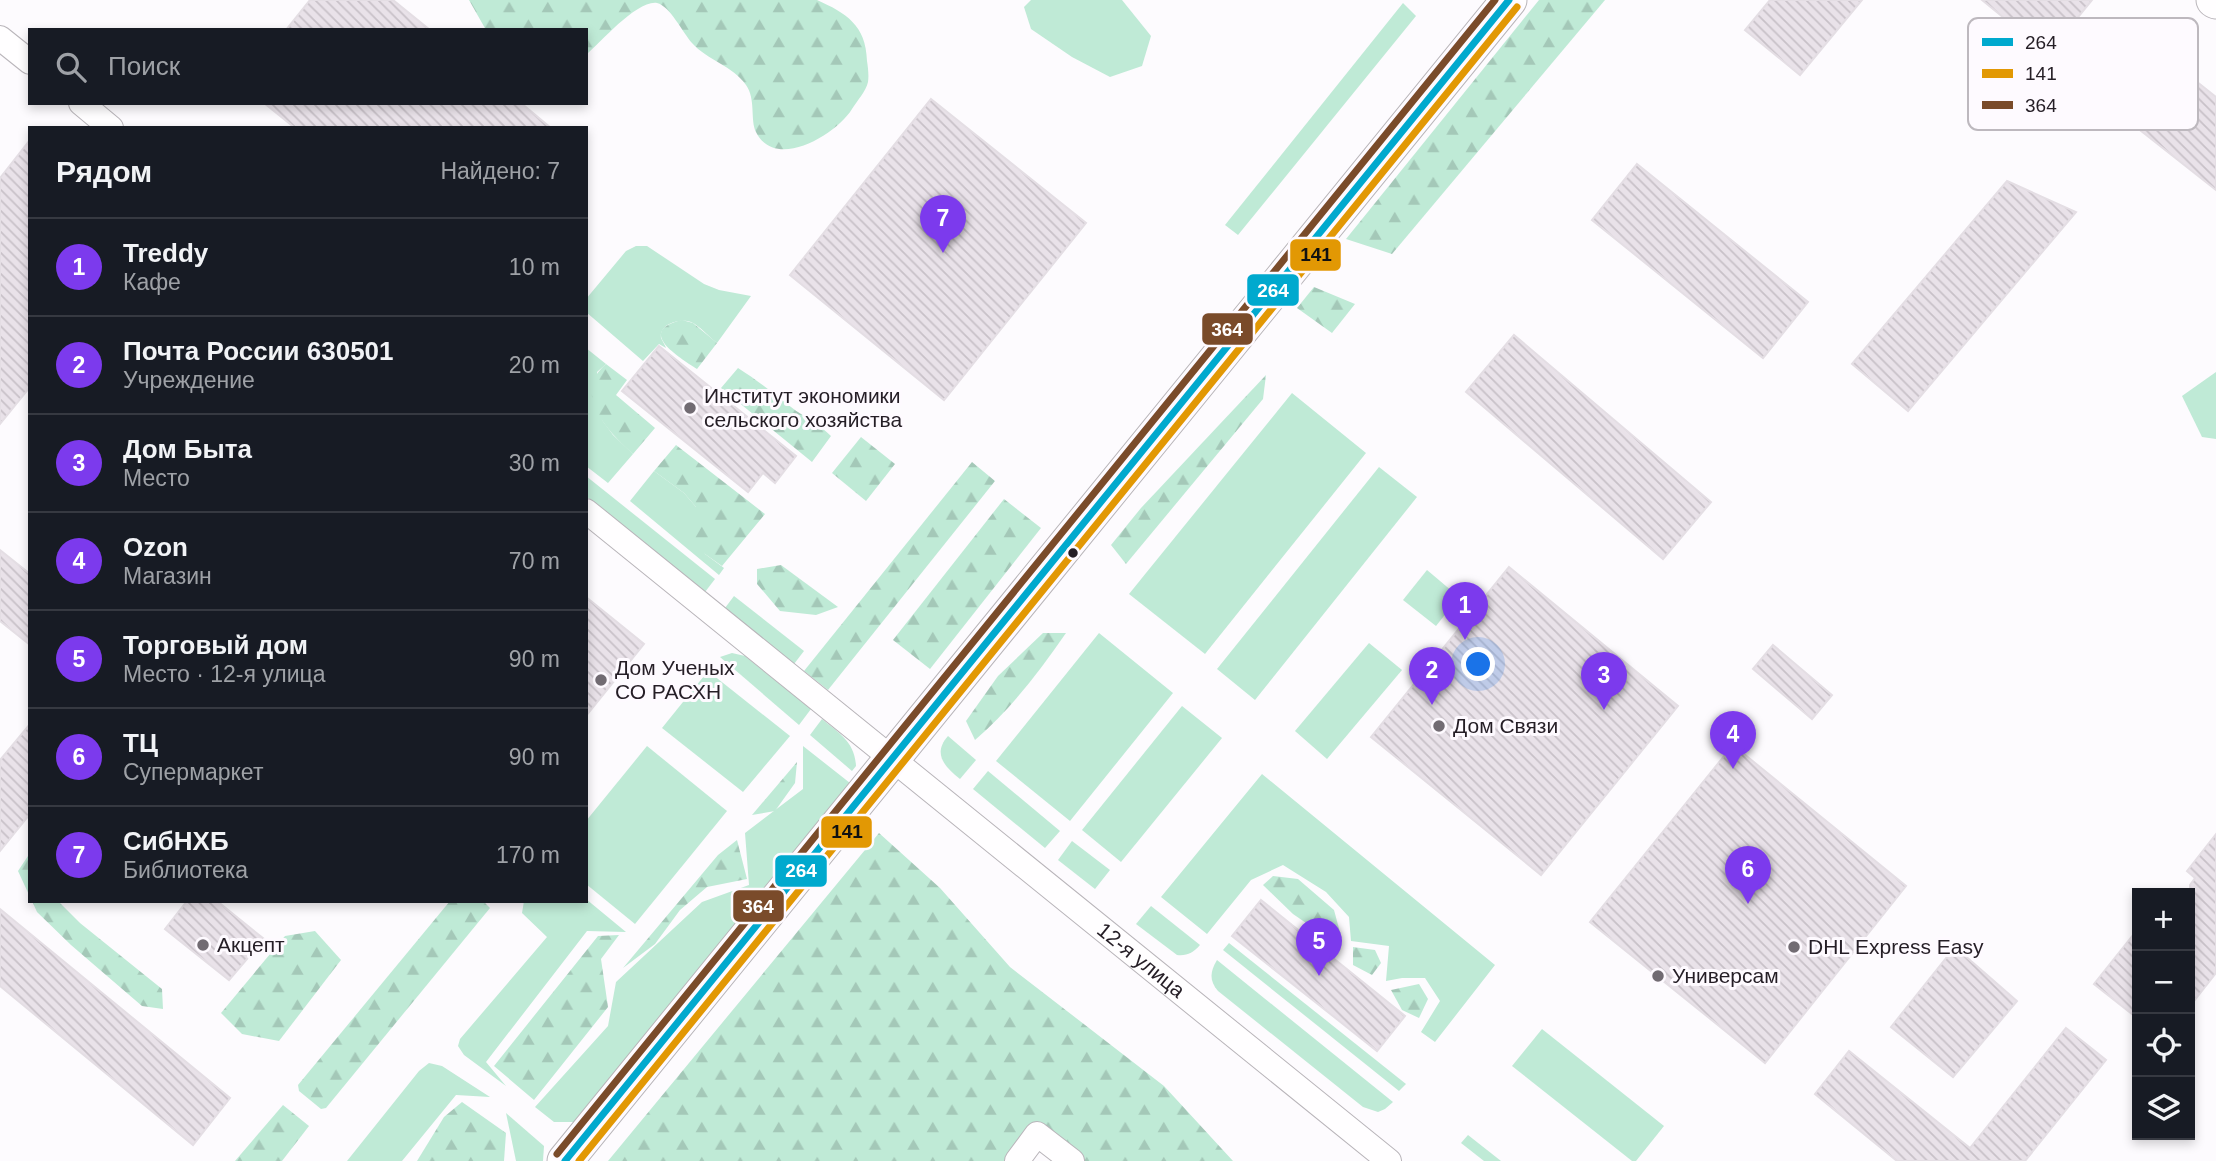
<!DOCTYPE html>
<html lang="ru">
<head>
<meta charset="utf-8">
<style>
	:root { --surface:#171b24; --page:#242831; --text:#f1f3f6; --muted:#9ea1a6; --line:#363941; --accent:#7c3aed }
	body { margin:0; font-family:Arial,sans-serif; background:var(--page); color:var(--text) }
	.controls { position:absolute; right:21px; bottom:21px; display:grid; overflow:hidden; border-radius:0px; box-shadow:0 4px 10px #0003 }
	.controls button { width:63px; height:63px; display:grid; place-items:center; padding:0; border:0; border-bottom:2px solid var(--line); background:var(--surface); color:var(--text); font:35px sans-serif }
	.you { position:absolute; left:1479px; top:665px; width:24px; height:24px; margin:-18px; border:5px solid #fff; border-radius:50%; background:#1a73e8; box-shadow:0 0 0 10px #1a73e833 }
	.badge { display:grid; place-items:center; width:46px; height:46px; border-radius:50%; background:var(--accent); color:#fff; font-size:23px; font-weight:700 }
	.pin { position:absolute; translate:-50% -58px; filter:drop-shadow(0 2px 4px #0008) }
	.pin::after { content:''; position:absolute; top:37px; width:24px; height:21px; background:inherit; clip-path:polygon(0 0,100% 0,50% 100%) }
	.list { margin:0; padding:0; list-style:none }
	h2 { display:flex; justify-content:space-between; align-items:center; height:91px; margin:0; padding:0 28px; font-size:30px }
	h2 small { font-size:23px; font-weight:400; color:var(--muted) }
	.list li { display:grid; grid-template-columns:46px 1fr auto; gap:21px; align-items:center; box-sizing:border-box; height:98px; padding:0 28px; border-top:2px solid var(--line) }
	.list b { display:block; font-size:26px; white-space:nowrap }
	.list p { margin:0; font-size:23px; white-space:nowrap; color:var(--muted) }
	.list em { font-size:23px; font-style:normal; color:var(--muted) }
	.icon { flex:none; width:38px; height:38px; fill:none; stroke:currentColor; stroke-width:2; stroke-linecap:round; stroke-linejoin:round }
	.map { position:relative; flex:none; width:2216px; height:1161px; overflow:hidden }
	.search { position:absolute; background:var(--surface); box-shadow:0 4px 10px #0003; left:28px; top:28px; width:560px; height:77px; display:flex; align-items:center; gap:18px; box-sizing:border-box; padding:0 24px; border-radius:0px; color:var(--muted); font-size:26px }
	.panel { position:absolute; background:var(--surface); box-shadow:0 4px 10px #0003; left:28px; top:126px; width:560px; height:777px; border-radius:0px }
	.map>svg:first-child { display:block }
	.green { fill:#bfead6 }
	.forest { fill:url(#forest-firs) }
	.building { fill:url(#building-back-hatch); stroke:#e4dee4; stroke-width:2 }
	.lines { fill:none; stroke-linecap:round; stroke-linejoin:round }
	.street-casing { stroke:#b9b5ba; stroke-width:26 }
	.secondary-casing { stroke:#b9b5ba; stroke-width:37 }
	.street { stroke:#fffeff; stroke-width:24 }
	.secondary { stroke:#fffeff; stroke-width:35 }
	.bus-1-casing { stroke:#fefaff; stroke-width:12 }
	.bus-2-casing { stroke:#fefaff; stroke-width:12 }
	.bus-3-casing { stroke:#fefaff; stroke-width:12 }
	.bus-1 { stroke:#00a9ce; stroke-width:7 }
	.bus-2 { stroke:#e29804; stroke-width:7 }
	.bus-3 { stroke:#7a4b2a; stroke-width:7 }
	.poi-dot { fill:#716b72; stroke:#fefaff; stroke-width:2.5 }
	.bus-dot { fill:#251e26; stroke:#fefaff; stroke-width:2.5 }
	.labels { text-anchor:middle; stroke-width:6; stroke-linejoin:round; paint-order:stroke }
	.poi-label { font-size:21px; fill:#251e26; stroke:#fefaff; text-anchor:start }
	.street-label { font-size:21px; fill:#251e26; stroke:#fefaff }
	.key { fill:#fefaff; stroke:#bdb8be; stroke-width:2 }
	.key-label { font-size:19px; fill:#251e26 }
	.line-badge { stroke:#fefaff; stroke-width:2.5 }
	.badge-label { font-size:19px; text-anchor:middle; font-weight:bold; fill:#fff }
	.pale-badge-label { font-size:19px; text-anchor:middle; font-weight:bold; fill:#111 }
</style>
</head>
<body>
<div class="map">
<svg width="2216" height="1161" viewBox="0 0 2216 1161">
	<defs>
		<pattern id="forest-firs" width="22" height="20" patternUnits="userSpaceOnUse" patternTransform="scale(1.75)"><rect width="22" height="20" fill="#bfead6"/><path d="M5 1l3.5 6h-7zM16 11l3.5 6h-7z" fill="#a4c8b8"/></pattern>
		<pattern id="building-back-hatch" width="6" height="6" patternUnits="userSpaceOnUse" patternTransform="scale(1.75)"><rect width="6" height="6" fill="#e9e2e9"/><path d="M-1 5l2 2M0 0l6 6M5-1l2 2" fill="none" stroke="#c8c1c8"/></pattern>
	</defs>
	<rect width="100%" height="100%" fill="#fdfbfe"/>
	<g class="green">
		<path d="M1031,0h91l29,36 -9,30 -32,11 -38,-20 -41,-28 -7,-22z"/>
		<path d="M1403,3l13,13 -178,219 -13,-10z"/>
		<path d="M636,246h11l57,38 15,6 32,6 -34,47c-8,-6 -17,-17 -26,-21 -10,-4 -32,1 -30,16 0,0 5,9 5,10l-7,-4 -16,17 -57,-49v-13l40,-48z"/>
		<path d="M586,348l20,16 -9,8 5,48 11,15 20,19 -25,29 -22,-17z"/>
		<path d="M2216,372v67l-14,-2 -20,-41z"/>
		<path d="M1292,393l74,60 -161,201 -76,-60z"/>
		<path d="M1379,467l38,30 -162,203 -38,-31z"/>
		<path d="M654,471l30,22 12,14 9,47 19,14 -5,7 -89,-74z"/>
		<path d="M586,476l129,103 -10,13 -119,-96z"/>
		<path d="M1427,570l32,27 -23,29 -33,-26z"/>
		<path d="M734,596l70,55 -10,13 -69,-56z"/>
		<path d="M1099,633l74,60 -103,128 -74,-60z"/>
		<path d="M1369,643l33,27 -75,89 -32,-28z"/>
		<path d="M732,653l13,3 66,53 -12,16 -79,-68z"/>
		<path d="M708,671l82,65 -47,56 -81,-64z"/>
		<path d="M1182,706l40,32 -101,124 -39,-32z"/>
		<path d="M822,719c17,14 33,23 34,47l-4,5 -42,-36z"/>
		<path d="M948,736l28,24 -16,19c-15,-12 -28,-25 -12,-43z"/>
		<path d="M647,746l80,65 -92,113 -49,-40v-63z"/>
		<path d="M803,746l47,37 -275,339h-21l-19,-15 73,-81 8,-44 86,-80 47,-17 -4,-52 58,-44z"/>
		<path d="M988,771l72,60 -15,17 -72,-59z"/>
		<path d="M1262,774l233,191 -60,77 -14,-10 19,-31 -15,-23h-23l-16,3 3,-35 -38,-5 -2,-24 -23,-25 -43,-27 -32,15 -44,54 -46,-37z"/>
		<path d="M1072,841l38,29 -15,19 -37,-29z"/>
		<path d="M586,899l40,33 -39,-1 -101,131 20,24 -42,-31 -6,-9 2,-7 87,-102 -25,-24 2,-12h62z"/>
		<path d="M1151,906l49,39c-7,8 -13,11 -23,10l-41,-31z"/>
		<path d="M1229,943l177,141 -7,7 -176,-141z"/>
		<path d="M1217,960l176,142 -8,7 -7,3 -15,-5 -145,-116c-9,-11 -8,-19 -1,-31z"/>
		<path d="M1542,1029l122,97 -28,35h-4l-120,-95z"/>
		<path d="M429,1063l13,3 48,31 -34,-2 -54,66h-55l72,-90z"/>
		<path d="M506,1113l38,33 -1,15h-27z"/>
		<path d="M1468,1135l33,26h-17l-23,-18z"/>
	</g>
	<g class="forest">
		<path d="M469,0h348c29,13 49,25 50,61 1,6 2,15 1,21 -2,9 -11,19 -16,27 -16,26 -77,62 -96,23 -6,-12 0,-33 -10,-47 -13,-19 -39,-25 -54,-42 -9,-10 -22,-37 -35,-40 -20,-3 -56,39 -71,52v-25h-100z"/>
		<path d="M1539,0h66l-213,254 -46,-15z"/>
		<path d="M1314,287l41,17 -23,29 -35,-25z"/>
		<path d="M682,320l11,3 24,20 -20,26c-18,-12 -62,-38 -15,-49z"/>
		<path d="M606,364l21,16 -11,15 39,33 -22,26c-25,-23 -62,-60 -27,-90z"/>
		<path d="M738,368c19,12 35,25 53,39 13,10 28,17 40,29l-19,26 -91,-74z"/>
		<path d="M1266,375l-3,24 -137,165 -15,-19 30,-37z"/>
		<path d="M861,437l34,27 -29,37 -34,-28z"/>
		<path d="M676,445l89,69 -43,52 -17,-12 -13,-20 4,-27 -12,-14 -30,-22z"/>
		<path d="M972,462l23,19 -167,209 -24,-19z"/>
		<path d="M1004,499l37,29 -111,141 -37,-29z"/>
		<path d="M781,565l57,42 -22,8 -36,-4 -23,-27v-15z"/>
		<path d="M1043,633h23c-27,39 -55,76 -91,107l-9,-19 32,-45z"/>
		<path d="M797,762l-2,21 -20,28 -23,4z"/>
		<path d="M879,833l61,55 70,79 154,119 69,75h-161l-35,-26 -20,26h-409z"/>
		<path d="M737,840l10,39 -40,8 -27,23 -25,34 -32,24 95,-113z"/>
		<path d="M30,853v44l-12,-26z"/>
		<path d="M1273,876l25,3 36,31 7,26 -19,-2 -29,-20 -30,-29z"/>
		<path d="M32,901h26l22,22 82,66 1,20 -21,-3 -71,-61 -34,-33z"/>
		<path d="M450,901h33l7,7 -164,200 -5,1 -22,-18 -1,-6z"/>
		<path d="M315,931l26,29 -62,81 -37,-7 -21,-21 64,-77z"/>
		<path d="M619,935l-18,24 7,48 -74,93 -40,-34 104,-130z"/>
		<path d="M1353,947l22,3 6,13 -9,12 -19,-10z"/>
		<path d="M1419,984l9,15 -9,19 -17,-8 -11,-20z"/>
		<path d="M462,1102l44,31 -2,28h-87l27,-44z"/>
		<path d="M283,1105l26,21 -27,35h-47z"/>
	</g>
	<g class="building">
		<path d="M310,0h83l37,30h-144z"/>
		<path d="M1770,0h92l-62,75 -55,-45z"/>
		<path d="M1982,0h110l-44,54z"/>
		<path d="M2152,46l64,51v93l-109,-86z"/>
		<path d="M931,99l155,124 -142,177 -154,-125z"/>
		<path d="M264,103h257l30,25h-256z"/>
		<path d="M30,140v247l-30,37v-246z"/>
		<path d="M1637,164l171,138 -45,56 -171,-138z"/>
		<path d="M2007,181l69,31 -168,199 -56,-47z"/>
		<path d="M1514,335l197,167 -48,57 -197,-167z"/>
		<path d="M659,346l137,110 -21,27 -12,-10 -15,19 -126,-101z"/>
		<path d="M0,550l30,24v71l-30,-24z"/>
		<path d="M1509,567l169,139 -137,169 -170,-138z"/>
		<path d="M586,597l58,47 -58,72z"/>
		<path d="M1773,645l59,50 -20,24 -59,-50z"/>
		<path d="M30,724v90l-30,37v-91z"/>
		<path d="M1733,745l173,141 -141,177 -175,-141z"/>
		<path d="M2216,834v139l-26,33v-121l5,-7 -8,-7z"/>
		<path d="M1261,900l144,116 -28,35 -145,-115z"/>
		<path d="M187,901h30l47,38 -35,41 -64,-51z"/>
		<path d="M0,909l230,189 -37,47 -193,-159z"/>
		<path d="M2137,930v88l-43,-34z"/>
		<path d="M1955,947l62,54 -64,76 -62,-50z"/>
		<path d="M2066,1028l40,32 -81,101h-128l-82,-67 34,-43 121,97z"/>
	</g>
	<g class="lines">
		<g class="street-casing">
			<g id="street">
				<path d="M0,38l30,24"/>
				<path d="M81,103l30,25"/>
				<path id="s1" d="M586,511l803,650"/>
				<path d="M1017,1161l20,-27 35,27"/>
			</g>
		</g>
		<g class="secondary-casing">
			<g id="secondary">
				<path d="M2214,0l2,1"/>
				<path d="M565,1161l944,-1161"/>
			</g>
		</g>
		<use href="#street" class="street"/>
		<use href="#secondary" class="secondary"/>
		<g class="bus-1-casing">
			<path id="bus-1" d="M565,1161l944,-1161"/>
		</g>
		<g class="bus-2-casing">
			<path id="bus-2" d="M579,1161l938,-1154"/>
		</g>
		<g class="bus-3-casing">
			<path id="bus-3" d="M557,1154l938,-1154"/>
		</g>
		<use href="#bus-1" class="bus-1"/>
		<use href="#bus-2" class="bus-2"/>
		<use href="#bus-3" class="bus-3"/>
	</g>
	<g class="poi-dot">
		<circle cx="690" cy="408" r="7"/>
		<circle cx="601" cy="680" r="7"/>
		<circle cx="1439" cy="726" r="7"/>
		<circle cx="203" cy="945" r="7"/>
		<circle cx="1794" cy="947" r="7"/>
		<circle cx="1658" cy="976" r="7"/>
	</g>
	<circle class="bus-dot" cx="1073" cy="553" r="6"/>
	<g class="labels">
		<g class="poi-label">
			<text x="704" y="403">Институт экономики<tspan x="704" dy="24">сельского хозяйства</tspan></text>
			<text x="615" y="675">Дом Ученых<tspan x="615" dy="24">СО РАСХН</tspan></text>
			<text x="1453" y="733">Дом Связи</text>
			<text x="217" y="952">Акцепт</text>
			<text x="1808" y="954">DHL Express Easy</text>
			<text x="1672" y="983">Универсам</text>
		</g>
		<g class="street-label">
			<text dy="7" stroke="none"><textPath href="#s1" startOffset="714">12-я улица</textPath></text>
		</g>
	</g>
	<rect x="1968" y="18" width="230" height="112" rx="10" class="key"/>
	<rect x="1982" y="38" width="31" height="8" fill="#00a9ce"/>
	<rect x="1982" y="69" width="31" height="9" fill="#e29804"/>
	<rect x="1982" y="101" width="31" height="8" fill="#7a4b2a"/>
	<g class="key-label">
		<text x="2025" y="49">264</text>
		<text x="2025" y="80">141</text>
		<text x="2025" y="112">364</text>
	</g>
	<g class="line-badge">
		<rect x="1289" y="238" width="53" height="34" rx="7" fill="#e29804"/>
		<rect x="1246" y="273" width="54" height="34" rx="7" fill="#00a9ce"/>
		<rect x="1201" y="312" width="53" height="34" rx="7" fill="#7a4b2a"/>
		<rect x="820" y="815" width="53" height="34" rx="7" fill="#e29804"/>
		<rect x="774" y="854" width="54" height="34" rx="7" fill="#00a9ce"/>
		<rect x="732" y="889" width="53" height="34" rx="7" fill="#7a4b2a"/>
	</g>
	<g class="badge-label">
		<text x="1273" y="297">264</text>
		<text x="1227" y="336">364</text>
		<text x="801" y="877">264</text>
		<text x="758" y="913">364</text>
	</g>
	<g class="pale-badge-label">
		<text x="1316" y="261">141</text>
		<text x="847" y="838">141</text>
	</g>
</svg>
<div class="controls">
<button>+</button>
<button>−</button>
<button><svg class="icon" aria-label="locate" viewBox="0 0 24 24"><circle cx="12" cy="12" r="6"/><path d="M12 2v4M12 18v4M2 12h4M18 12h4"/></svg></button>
<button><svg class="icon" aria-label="layers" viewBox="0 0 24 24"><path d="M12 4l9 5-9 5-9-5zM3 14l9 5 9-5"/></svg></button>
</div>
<div class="you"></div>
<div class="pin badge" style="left:1465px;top:640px">1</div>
<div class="pin badge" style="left:1432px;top:705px">2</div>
<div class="pin badge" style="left:1604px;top:710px">3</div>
<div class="pin badge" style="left:1733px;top:769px">4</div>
<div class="pin badge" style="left:1319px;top:976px">5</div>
<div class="pin badge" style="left:1748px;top:904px">6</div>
<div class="pin badge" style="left:943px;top:253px">7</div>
<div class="search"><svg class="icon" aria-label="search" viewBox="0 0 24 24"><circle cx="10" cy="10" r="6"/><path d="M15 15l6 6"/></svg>Поиск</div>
<section class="panel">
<h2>Рядом<small>Найдено: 7</small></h2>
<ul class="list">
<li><span class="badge">1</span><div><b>Treddy</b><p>Кафе</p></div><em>10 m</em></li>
<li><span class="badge">2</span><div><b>Почта России 630501</b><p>Учреждение</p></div><em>20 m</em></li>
<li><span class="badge">3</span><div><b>Дом Быта</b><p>Место</p></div><em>30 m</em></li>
<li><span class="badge">4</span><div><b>Ozon</b><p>Магазин</p></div><em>70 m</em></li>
<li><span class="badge">5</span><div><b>Торговый дом</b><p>Место · 12-я улица</p></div><em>90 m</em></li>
<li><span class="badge">6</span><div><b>ТЦ</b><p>Супермаркет</p></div><em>90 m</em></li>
<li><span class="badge">7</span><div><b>СибНХБ</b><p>Библиотека</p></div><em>170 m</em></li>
</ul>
</section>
</div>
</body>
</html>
